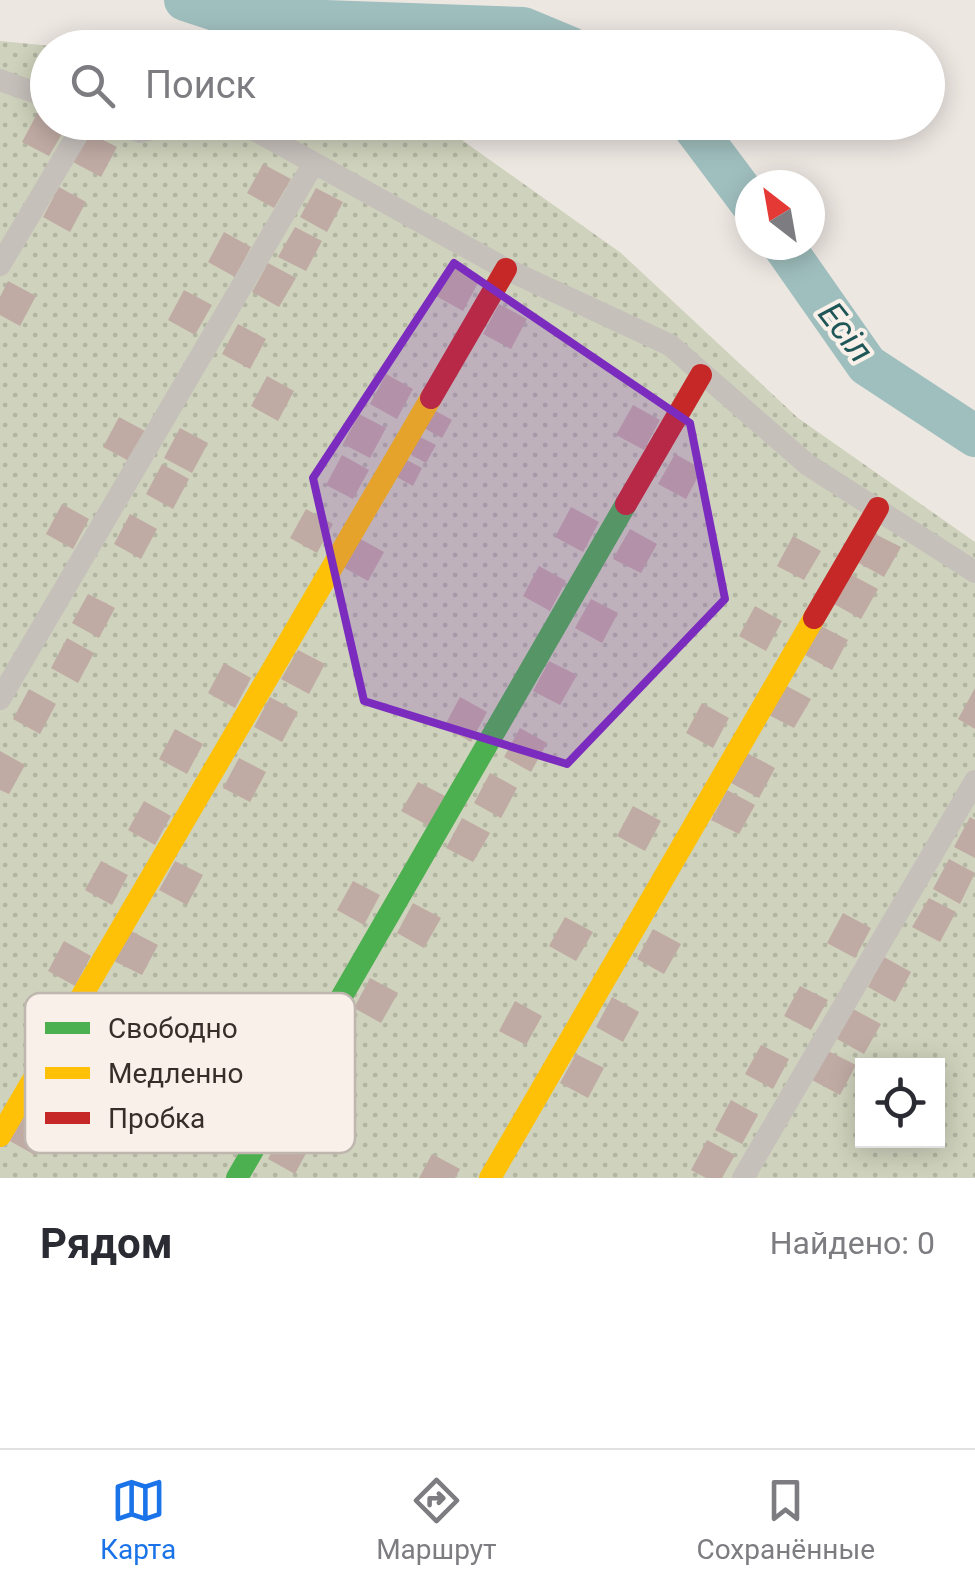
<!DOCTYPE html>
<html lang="ru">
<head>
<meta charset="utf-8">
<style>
	:root { --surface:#fff; --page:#f2f2f3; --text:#2b2b33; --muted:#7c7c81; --line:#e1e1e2; --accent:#1a73e8 }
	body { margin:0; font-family:Roboto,sans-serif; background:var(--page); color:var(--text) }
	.controls { position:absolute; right:30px; bottom:30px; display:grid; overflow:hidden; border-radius:0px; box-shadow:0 5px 25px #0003 }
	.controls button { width:90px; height:90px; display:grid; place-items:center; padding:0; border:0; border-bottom:2px solid var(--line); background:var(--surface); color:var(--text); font:50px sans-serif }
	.compass { position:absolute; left:735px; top:170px; width:90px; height:90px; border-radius:50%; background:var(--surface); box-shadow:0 5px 25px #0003; rotate:329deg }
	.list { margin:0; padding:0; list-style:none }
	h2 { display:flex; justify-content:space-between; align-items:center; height:130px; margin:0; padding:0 40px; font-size:42px }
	h2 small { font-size:32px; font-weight:400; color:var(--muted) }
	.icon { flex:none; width:55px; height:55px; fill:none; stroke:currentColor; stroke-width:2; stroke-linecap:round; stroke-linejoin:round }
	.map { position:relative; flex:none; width:975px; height:1178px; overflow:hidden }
	.search { position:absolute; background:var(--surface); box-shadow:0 5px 25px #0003; left:30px; right:30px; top:30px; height:110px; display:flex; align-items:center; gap:25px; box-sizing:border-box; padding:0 35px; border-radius:55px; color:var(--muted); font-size:38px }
	.sheet { height:270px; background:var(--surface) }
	nav { display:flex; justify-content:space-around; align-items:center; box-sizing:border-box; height:140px; border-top:2px solid var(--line); background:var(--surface); font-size:28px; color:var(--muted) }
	nav a { display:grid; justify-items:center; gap:5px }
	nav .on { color:var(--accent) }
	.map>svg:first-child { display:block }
	.garden { fill:url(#garden-dots); fill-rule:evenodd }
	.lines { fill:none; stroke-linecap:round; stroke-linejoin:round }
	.river { stroke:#9fbfbe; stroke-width:42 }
	.building { fill:#c0aba4 }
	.street { stroke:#c6c0bb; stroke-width:22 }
	.fast { stroke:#4caf50; stroke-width:22 }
	.slow { stroke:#ffc107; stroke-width:22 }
	.jam { stroke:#c62828; stroke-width:22 }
	.marked { fill:#7b2cbf; fill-opacity:0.2; stroke:#7b2cbf; stroke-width:8; stroke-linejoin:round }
	.labels { text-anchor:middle; stroke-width:8; stroke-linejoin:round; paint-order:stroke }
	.water-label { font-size:35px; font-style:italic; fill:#1f5657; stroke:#f9f1e9 }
	.key { fill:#f9f1e9; stroke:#bfb6af; stroke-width:2.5 }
	.key-label { font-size:28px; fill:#372d29 }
</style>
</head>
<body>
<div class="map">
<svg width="975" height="1178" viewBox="0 0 975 1178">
	<defs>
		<pattern id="garden-dots" width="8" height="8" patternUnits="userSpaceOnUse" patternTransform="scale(2.5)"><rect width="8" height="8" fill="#cfd2bc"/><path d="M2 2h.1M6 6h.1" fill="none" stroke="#b2b5a2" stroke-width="1.8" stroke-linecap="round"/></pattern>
	</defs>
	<rect width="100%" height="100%" fill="#ede7e2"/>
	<path class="garden" d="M0,41l62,6 -14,1v74l390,1 183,130 177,165 177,124v636h-975zM862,1066h76v74h-76z"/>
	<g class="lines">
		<g class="river">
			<path d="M185,0l55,18 283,10 48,20"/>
			<path d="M690,122l60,80"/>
			<path d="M783,245l84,120 108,71"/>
		</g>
	</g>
	<g class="building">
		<path d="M38,112l10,5v5l18,5 -17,29 -27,-14z"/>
		<path d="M89,133l28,14 -16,30 -28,-15z"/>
		<path d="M263,164l28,15 -17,29 -27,-15z"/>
		<path d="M59,187l27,15 -16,30 -27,-15z"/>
		<path d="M316,188l27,14 -16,30 -27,-15z"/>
		<path d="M295,227l27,14 -16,30 -28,-14z"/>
		<path d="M224,232l27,15 -16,30 -27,-15z"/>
		<path d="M268,263l28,15 -17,29 -27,-15z"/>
		<path d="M452,266l27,15 -16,30 -27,-15z"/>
		<path d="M8,281l28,15 -16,30 -20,-11v-18z"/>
		<path d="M184,290l28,15 -17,30 -27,-15z"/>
		<path d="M499,304l28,15 -16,30 -28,-15z"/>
		<path d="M238,324l28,15 -16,30 -28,-15z"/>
		<path d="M386,374l27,15 -16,30 -27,-15z"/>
		<path d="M267,376l27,15 -16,30 -27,-15z"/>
		<path d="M633,405l27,15 -16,30 -28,-15z"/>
		<path d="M434,410l18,10 -10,18 -18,-10z"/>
		<path d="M359,414l27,14 -16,30 -27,-14z"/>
		<path d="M119,417l28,15 -16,30 -28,-15z"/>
		<path d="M180,428l28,15 -16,30 -28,-15z"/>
		<path d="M418,436l18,9 -10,18 -18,-10z"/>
		<path d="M675,454l27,15 -16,30 -28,-15z"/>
		<path d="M342,455l27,15 -16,29 -27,-14z"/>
		<path d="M405,459l17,9 -9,18 -18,-10z"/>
		<path d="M162,464l27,15 -16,30 -27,-15z"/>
		<path d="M62,504l27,15 -16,30 -27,-15z"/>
		<path d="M571,507l28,15 -16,30 -28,-15z"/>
		<path d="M306,509l27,15 -16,29 -27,-15z"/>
		<path d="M130,514l27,15 -16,30 -27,-15z"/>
		<path d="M630,529l27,15 -16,29 -28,-14z"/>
		<path d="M873,533l28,14 -17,30 -27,-15z"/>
		<path d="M793,536l28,15 -17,29 -27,-14z"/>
		<path d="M357,537l27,15 -16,29 -27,-15z"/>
		<path d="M539,566l27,15 -16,30 -27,-15z"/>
		<path d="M850,574l28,15 -17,30 -27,-15z"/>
		<path d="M88,594l27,14 -16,30 -27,-15z"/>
		<path d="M591,599l27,14 -16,30 -27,-15z"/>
		<path d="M755,606l27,15 -16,30 -27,-15z"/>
		<path d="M821,626l27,14 -16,30 -27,-15z"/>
		<path d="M67,638l27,15 -16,30 -27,-15z"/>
		<path d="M298,650l27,14 -16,30 -28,-15z"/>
		<path d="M549,661l28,14 -17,30 -27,-14z"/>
		<path d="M224,663l27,15 -16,30 -27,-15z"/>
		<path d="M783,684l28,15 -17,29 -27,-14z"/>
		<path d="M975,688v41l-17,-10z"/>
		<path d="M29,689l27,15 -16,30 -27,-15z"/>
		<path d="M270,697l28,15 -16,30 -28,-15z"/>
		<path d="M460,697l27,15 -16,30 -27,-15z"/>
		<path d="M702,703l27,15 -16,30 -27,-15z"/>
		<path d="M520,728l27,15 -16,29 -27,-15z"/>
		<path d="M175,729l28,15 -16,30 -28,-15z"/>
		<path d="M0,751l25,14 -16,29 -9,-4z"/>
		<path d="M747,753l28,15 -16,30 -28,-15z"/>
		<path d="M239,758l27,14 -16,30 -27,-14z"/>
		<path d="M490,773l27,15 -16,30 -27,-15z"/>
		<path d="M418,782l27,14 -16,30 -28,-15z"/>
		<path d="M727,790l28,15 -16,29 -28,-14z"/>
		<path d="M144,801l27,15 -16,29 -27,-15z"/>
		<path d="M633,806l28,15 -16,30 -28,-15z"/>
		<path d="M970,817l5,3v38l-21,-11z"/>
		<path d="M462,818l28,15 -17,29 -27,-14z"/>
		<path d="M949,859l26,14 -15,31 -27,-15z"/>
		<path d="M101,861l27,14 -16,30 -27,-15z"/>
		<path d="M175,861l28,14 -16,30 -28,-15z"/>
		<path d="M353,881l27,14 -16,30 -27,-15z"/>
		<path d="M929,898l27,14 -16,30 -28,-15z"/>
		<path d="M413,903l28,15 -17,30 -27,-15z"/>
		<path d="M843,913l28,15 -16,30 -28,-15z"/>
		<path d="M565,917l28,15 -17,29 -27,-15z"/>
		<path d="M653,929l28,15 -17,30 -27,-15z"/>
		<path d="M131,931l27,14 -16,30 -28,-14z"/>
		<path d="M64,941l27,15 -16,30 -27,-15z"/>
		<path d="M884,957l27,15 -16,30 -27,-15z"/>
		<path d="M370,978l28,15 -17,30 -27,-15z"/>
		<path d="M800,986l28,14 -17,30 -27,-14z"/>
		<path d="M612,997l27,15 -16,30 -27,-15z"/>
		<path d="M515,1001l27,15 -16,29 -27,-14z"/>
		<path d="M853,1009l28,15 -17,30 -27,-15z"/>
		<path d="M761,1045l28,14 -16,30 -28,-15z"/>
		<path d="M828,1051l28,14 -16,30 -28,-15z"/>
		<path d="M576,1054l28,14 -16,30 -28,-15z"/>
		<path d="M731,1100l27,15 -16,29 -27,-14z"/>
		<path d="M24,1111l27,15 -16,29 -27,-15z"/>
		<path d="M284,1129l27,15 -16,30 -27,-15z"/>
		<path d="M707,1140l28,15 -13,23h-16l-15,-8z"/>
		<path d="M432,1154l28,15 -5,9h-36z"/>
	</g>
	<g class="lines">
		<g class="street">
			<path d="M0,80l48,17"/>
			<path d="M116,122l24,10 44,-10"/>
			<path d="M240,122l266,147 164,76 138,120 167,107"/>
			<path d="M0,265l85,-143"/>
			<path d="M0,699l312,-533"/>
			<path d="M743,1178l232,-397"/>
		</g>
		<path class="fast" d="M237,1178l389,-674"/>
		<g class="slow">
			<path d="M0,1136l431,-738"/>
			<path d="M490,1178l324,-560"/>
		</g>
		<g class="jam">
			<path d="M431,398l75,-129"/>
			<path d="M626,504l75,-129"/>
			<path d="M814,618l64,-110"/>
		</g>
	</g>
	<path class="marked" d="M454,263l236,160 35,176 -158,165 -203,-63 -51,-223z"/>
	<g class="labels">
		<g class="water-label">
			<text transform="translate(846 332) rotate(52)" y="12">Есіл</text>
		</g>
	</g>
	<rect x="25" y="993" width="330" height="160" rx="15" class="key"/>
	<rect x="45" y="1022" width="45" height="12" fill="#4caf50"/>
	<rect x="45" y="1067" width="45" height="12" fill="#ffc107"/>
	<rect x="45" y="1112" width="45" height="12" fill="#c62828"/>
	<g class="key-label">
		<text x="108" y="1038">Свободно</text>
		<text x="108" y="1083">Медленно</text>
		<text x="108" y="1128">Пробка</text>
	</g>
</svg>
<div class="controls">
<button><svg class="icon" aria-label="locate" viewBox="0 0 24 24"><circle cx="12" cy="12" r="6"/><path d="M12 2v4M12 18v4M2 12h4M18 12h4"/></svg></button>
</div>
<svg class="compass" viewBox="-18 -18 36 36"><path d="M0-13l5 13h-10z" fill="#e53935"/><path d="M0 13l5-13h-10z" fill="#7c7c81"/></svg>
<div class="search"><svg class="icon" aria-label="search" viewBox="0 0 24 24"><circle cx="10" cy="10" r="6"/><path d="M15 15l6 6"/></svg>Поиск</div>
</div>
<section class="sheet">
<h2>Рядом<small>Найдено: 0</small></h2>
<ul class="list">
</ul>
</section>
<nav>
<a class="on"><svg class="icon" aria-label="map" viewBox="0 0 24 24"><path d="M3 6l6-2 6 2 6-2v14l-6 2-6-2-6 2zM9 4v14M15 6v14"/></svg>Карта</a>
<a><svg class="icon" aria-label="directions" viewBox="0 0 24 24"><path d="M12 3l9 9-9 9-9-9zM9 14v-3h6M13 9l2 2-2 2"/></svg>Маршрут</a>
<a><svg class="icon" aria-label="saved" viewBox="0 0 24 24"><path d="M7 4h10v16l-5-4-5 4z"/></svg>Сохранённые</a>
</nav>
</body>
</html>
